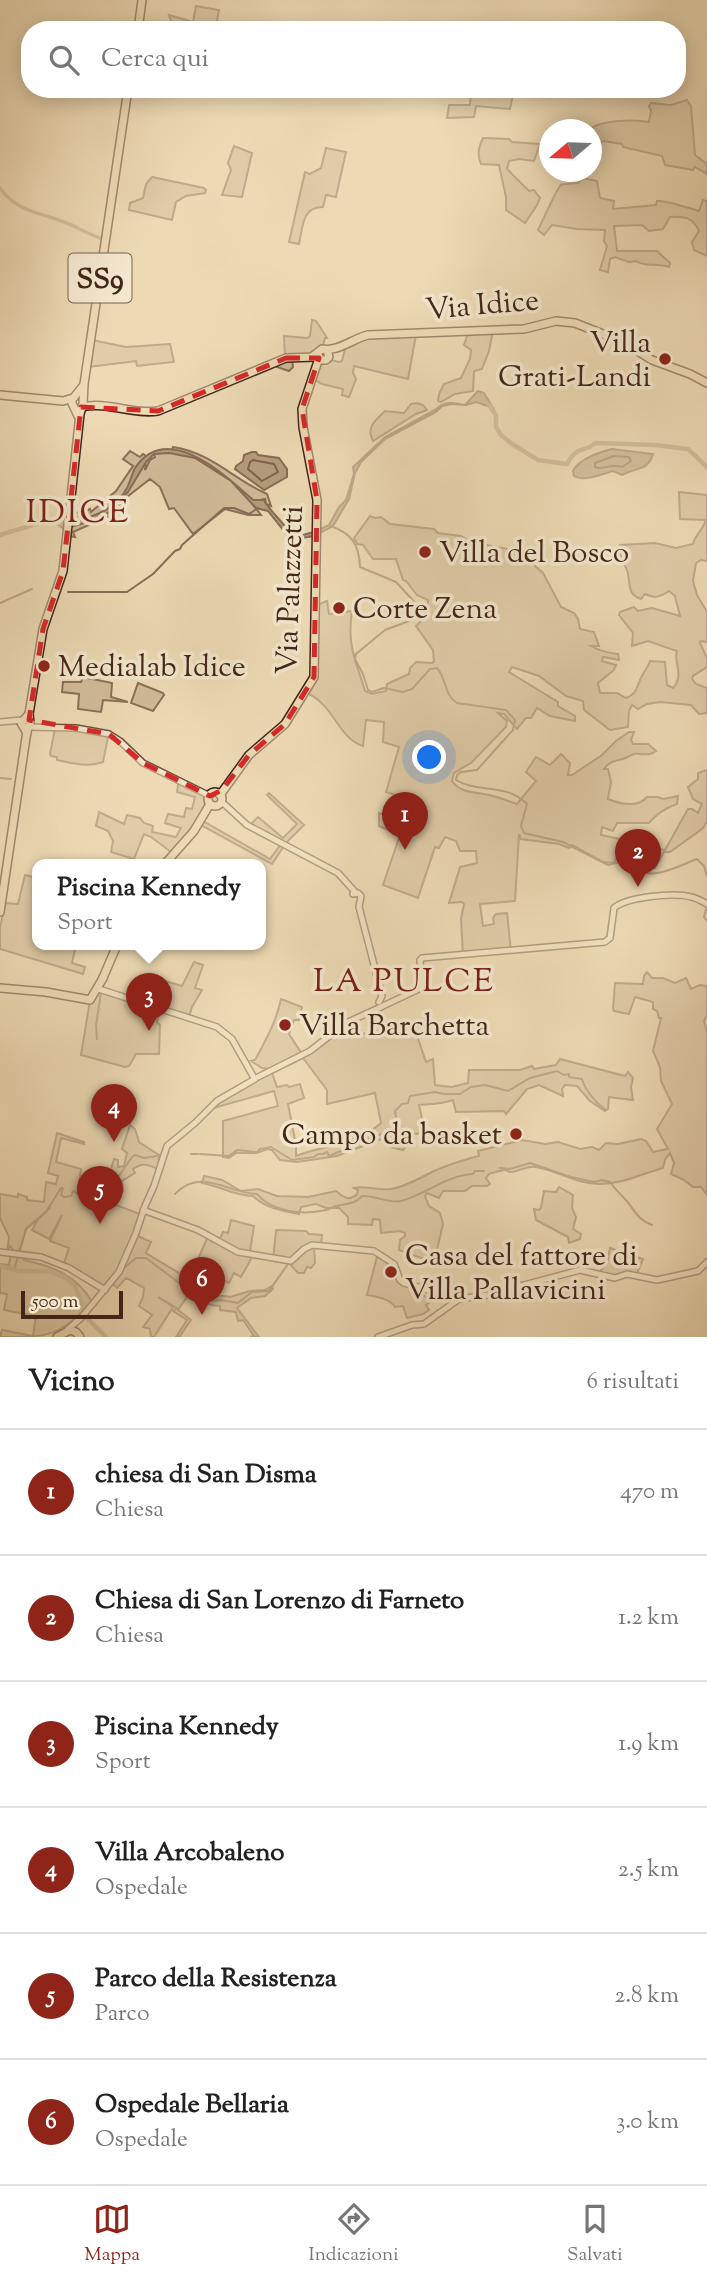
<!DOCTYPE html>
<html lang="it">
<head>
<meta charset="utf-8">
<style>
	:root { --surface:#fff; --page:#f6f6f6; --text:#222; --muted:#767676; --line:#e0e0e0; --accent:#8f2418 }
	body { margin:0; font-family:"Sorts Mill Goudy",serif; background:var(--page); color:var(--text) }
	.compass { position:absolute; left:539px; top:119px; width:63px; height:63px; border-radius:50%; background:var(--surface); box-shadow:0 4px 18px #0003; rotate:251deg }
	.scale { position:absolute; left:21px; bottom:18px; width:102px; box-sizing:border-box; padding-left:7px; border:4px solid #442619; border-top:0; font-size:19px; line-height:24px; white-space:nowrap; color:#442619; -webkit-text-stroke:5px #f3e7ce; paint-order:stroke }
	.you { position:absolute; left:430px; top:758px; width:24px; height:24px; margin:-18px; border:5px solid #fff; border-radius:50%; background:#1a73e8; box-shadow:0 0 0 10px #1a73e833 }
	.badge { display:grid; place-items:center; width:46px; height:46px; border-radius:50%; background:var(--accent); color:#fff; font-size:23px; font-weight:700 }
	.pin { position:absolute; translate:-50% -58px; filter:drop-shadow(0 2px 4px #0008) }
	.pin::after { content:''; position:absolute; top:37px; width:24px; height:21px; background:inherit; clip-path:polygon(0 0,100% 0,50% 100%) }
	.popup { position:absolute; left:32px; top:859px; width:234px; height:91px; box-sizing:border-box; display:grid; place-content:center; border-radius:14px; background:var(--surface); filter:drop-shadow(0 2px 5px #0005); font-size:23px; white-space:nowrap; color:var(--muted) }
	.popup b { font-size:26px; color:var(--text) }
	.popup::after { content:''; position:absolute; left:50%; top:100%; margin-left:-14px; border:14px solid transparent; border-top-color:var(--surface) }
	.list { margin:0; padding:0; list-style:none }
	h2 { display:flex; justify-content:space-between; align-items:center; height:91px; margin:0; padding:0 28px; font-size:30px }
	h2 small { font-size:23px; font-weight:400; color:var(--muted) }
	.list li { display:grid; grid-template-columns:46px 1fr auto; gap:21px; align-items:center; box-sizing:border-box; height:126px; padding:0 28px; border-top:2px solid var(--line) }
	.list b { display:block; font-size:26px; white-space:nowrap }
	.list p { margin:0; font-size:23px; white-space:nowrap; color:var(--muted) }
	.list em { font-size:23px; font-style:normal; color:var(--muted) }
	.icon { flex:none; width:38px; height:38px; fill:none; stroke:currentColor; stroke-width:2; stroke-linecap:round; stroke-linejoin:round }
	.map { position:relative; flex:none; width:707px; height:1337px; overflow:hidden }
	.search { position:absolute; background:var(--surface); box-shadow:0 4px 18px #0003; left:21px; right:21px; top:21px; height:77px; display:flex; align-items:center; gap:18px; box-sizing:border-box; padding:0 24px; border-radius:28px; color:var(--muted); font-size:26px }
	.sheet { height:847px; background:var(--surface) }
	nav { display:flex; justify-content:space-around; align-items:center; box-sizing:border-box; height:98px; border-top:2px solid var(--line); background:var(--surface); font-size:19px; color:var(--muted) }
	nav a { display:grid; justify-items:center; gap:4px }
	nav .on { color:var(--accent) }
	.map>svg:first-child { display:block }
	.green { fill:#d0bb9a; stroke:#8a705a; stroke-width:2; fill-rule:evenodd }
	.water { fill:#b49d7f; stroke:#876d56; stroke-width:2 }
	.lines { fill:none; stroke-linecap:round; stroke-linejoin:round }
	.shore { stroke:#7c624c; stroke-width:2 }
	.stream { stroke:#876d56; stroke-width:2 }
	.canal { stroke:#b49d7f; stroke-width:3.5 }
	.river { stroke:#b49d7f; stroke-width:4.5 }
	.minor-casing { stroke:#6e5340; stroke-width:8 }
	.major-casing { stroke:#442619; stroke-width:10 }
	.minor { stroke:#f3e7ce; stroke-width:5 }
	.major { stroke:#eddab4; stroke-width:7 }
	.marked { fill:none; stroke:#d62828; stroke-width:5; stroke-dasharray:14 9; stroke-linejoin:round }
	.poi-dot { fill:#8f2418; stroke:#f3e7ce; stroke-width:2.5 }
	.labels { text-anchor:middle; stroke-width:7; stroke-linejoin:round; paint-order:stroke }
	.shield { fill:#f3e7ce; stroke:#78604f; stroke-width:2 }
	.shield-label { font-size:28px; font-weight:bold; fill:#442619 }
	.street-label { font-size:30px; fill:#442619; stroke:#f3e7ce }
	.poi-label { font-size:30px; fill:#442619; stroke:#f3e7ce; text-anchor:start }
	.quarter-label { font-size:33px; letter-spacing:2px; fill:#7a1f14; stroke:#f3e7ce }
</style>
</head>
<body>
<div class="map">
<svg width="707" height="1337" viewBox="0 0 707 1337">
	<rect width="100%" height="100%" fill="#eddab4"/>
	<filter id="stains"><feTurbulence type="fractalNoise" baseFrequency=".00286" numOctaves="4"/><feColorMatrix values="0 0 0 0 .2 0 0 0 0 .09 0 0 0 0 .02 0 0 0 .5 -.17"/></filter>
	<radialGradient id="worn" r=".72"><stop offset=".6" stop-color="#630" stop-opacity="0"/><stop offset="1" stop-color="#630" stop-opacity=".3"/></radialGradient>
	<g class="green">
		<path d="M196,6l23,4 -3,16 12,4h-54l-5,-15 24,7z"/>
		<path d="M471,89h15l27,6 -3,14 -34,-3 -2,11 -27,1 2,-13h21z"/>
		<path d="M687,100l4,6 4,49 12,9v10l-12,-7 -2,3 -28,-5 -3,-9 -39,-9 -1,-3 -19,-3 -8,4 -3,-1 -2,-15c11,-9 45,-10 59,-7l2,-11 -2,-5 2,-3 20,2z"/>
		<path d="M483,138l26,1 3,3 28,2 -6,17 -15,-2 -10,2 -2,8 22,22 5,-1 6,8 -3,7 -12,18 -19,-13v-13l-7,-32 -18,-1c-4,-8 -2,-18 2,-26z"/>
		<path d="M234,146l18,7 -10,44 -20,-2 9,-25 -3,-7z"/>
		<path d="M326,148l20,4 -10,45 -10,-2 -3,12c-22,0 -20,21 -24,37l-10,-2 16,-70 5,2 11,-6z"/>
		<path d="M152,177l52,11 2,2 -1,3 -19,3 -10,6 -4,18 -43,-10 1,-7 13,-5 3,-14z"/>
		<path d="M583,178l14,3 3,17 14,3 -1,8 43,-4 1,-4c10,-1 31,7 42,10l4,-11 4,1v55l-13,-6 -2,-8 7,-11c-6,-14 -16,-15 -29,-14l-7,12 -14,2 -7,-6 -28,1 3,25h40l13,12 -1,4c-11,-4 -26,0 -33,-6l-7,1 -14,-5 -5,2 -2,13 -8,-2 7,-24 -3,-5 1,-11 -28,-1 -25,-4 -8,10 -6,-5c3,-6 20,-44 23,-45 4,-2 12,-1 17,-2z"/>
		<path d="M312,320l4,1 11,17h-2c-3,18 -18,19 -33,22l1,7 -4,4 -12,-4 -2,-6 10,-4 -1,-21 23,2 3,-2z"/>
		<path d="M493,330l-4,21 -7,18 -8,2 -1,20 -18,3 -14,8 -3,-1 1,-7 5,-10 17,-6 9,-19 1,-9 -7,-5 5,-14z"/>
		<path d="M416,335l-8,44 -54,-13 -1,7 3,6 -7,18 -7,-2 1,-6 -21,-5 -8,-5 7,-15h5l5,-4 8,2 3,-1 4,-16 14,-6z"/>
		<path d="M92,340l34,7 44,-3 4,18 -37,4 -1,-5 -48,6z"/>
		<path d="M417,403l6,2 4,5 -11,4 -43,27c-8,-14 4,-22 12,-30l19,2 7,-9z"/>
		<path d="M173,447c39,6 60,32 94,47l4,12 -5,-2 -1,-5 -14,3 10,13h-13l-23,-6 -32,25 -19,-26 -5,1 -9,-22 -10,-8 -23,18 -11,16 -43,19 2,5 -7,-1 3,-23 13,-1 6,-3 1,3 25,-21 17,-25 -10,-7 7,-8 10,6 3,-3 3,2 -1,14 5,-10 5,-3 -1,-3 17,-2z"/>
		<path d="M679,492l28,3v66l-6,-1 -5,3 -3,18 4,14 10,17v30l-6,-1 -1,2 7,15v9l-14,9 -1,3 4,5 11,4v25l-8,1 -8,-9 -31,-3 -13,2 -9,5 -6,-4 -3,6 -1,16 -18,3 -26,-20 -1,-9 -17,-5 -27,-20 -27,-9 -3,5 49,30v4l17,10v5l-25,-5 -13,-8 -6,10h-5l-9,11 -13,-15 -6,-1 9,8 -1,6 -35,36 -17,10 -2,8c8,12 24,11 37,14 10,2 19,6 28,9l19,-23 -10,-9 10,-15 14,8 11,-11 9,9 -2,12h4l30,-20 14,-14 13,-9h5l-3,8 2,4h15l8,7c-8,6 -13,2 -22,3 -3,1 -8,4 -11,5 -8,2 -13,2 -19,10h4l3,13 -3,17c12,5 30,9 39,-2h11l5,2 15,-3 -1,8c-13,5 -19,9 -28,19h-32l-4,8 -11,-4 -1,8 24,5 -1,3 41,7 23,-41h4l6,4 4,-9 -9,-5 -5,-12 10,-8v-6l9,-3v52l-5,7 -32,23h-6l-9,16 -19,-3 -19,-6 5,-13 -8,17 -11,-1 -31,-17 -3,3 -10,-4 -38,-5 -2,-5 -4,67 -35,3 3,22 11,-2 -1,-6 3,-4 11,-1 4,39 -48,4 -2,-37 3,-15 -2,-2 -13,1 11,-36 17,-4 -1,-12h-16l-4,-10 -11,-4 -6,11 -4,-1 -17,51 -35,-13 17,-50 -21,-9v-13l16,6 5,-7 -2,-1 4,-14 -16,-5 13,-45 -16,-5 1,-20 -18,-2 -3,26c-24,-7 -29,-40 -54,-52l6,-15 2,-74 10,-4 2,13 23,-3c-5,35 3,47 13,80l7,3 14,-3 1,-7 22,-10 1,-6 6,-6 16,1 2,-1 -1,-12 -17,-24 11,-11 1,-15 -11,-5 -11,-14 -3,-1 -7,-21h-23l-10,-14 -6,-1 -3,-6 16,-22 5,2 6,-1 9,7 44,5 4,4 23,3 10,6 47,9 25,22 18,34 13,6 4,6 2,10 14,3 5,14h-8c9,5 17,7 27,8l1,6 -16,-3 -1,4 14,4 -2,5 -16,13 2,10h17l9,5c11,-4 10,-10 15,-20 2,-5 7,-11 9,-17l15,1 2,23 6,3c12,-13 0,-26 4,-37l-29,-10 -16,5 1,-13 -14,-18 1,-3 14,-5 4,4 14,-3 28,8 -5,-20 -6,-5c-9,6 -14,8 -24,3l-4,5c-15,-5 -10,-17 -14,-29 -3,-7 -6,-14 -9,-21l2,-4 35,-2 21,5 17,-4c2,-9 10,-14 13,-24l-26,-1z"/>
		<path d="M83,677l29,6 -1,14 17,5 -25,-2 -2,12 -23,-3 1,-15 -17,-2 1,-10h18z"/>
		<path d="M138,683l25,10 1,2 -11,16 -22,-8z"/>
		<path d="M55,728l42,5 11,4 -5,25c-16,6 -30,1 -46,-2v-3l-6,-1 -1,-2z"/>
		<path d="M179,779l30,14 8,-2 5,4 1,8 -12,6 -8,12 67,38 11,-15 3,2 -12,18 -71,-39 -26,30 -24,-18 -7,-3 -10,25 -23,-7 2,-11 -5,-10 -12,-5 3,-14 25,12 3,-9 13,3 4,5 9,3 -1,6 24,5 5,-9 -16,-5 3,-9 16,3 2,-9 6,1 3,-12 -18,-5z"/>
		<path d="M269,793l35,32 -19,19 -34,-20 7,-7 25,21 14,-14 -30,-29z"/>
		<path d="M25,875l12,3v67h39l-4,18 13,4 -2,7 -83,-25v-21l5,-25 13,1z"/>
		<path d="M194,962l9,3 -8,23 7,2 -10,17 -3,10 -29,-9 -3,14 3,3 -1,29h-23l-7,12 -4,1 -44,-12 9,-55 5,-10 63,16 6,-15 -5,-2 3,-9 20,6z"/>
		<path d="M647,972l5,6h11l12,5 11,-5 5,11 9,-4 7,1v29l-3,6 3,11v163l-6,-8h-8l-9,-7 -13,-6 3,-11 -4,-10 -5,7 -2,8c-22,6 -41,16 -64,16 -22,0 -41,-13 -63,-17 -10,-2 -17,5 -26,5 -2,0 -3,-2 -5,-2 -5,0 -12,3 -16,4l-3,4 4,6 -3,2h-15l-7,5h-22l-4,7 -12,-5 -2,3 4,10 11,7 3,11 -7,30 -12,5 -25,-9 1,-10 5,-4v-3l-5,-2 -19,2 -1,-13 -7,-1 -1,6 -24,-1v-7l-9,-9h-13l-10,-4 -15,3 -2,7c-17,-3 -34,-6 -46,-18 -19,0 -33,-10 -51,-13l2,-7 18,4 19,11 17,-2 19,7 31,1 28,-6c7,6 13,11 21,3l1,-4 -4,-2c12,-3 24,3 37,1 14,-2 29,-11 41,-17 12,-6 34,-13 47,-16l-1,-5 44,-11 23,4 13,-2 22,7 12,-2 7,3 7,-7 12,1 23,-5 5,2 7,11 15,-3 -11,-20 15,-25 -11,-23 -1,-14 -7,-16 8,-33h-2l-2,-7 -4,-2v-7l-18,-5 -6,17 -15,-3 -1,-2 2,-26 28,1 1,-8z"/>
		<path d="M281,999l21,8 -3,13h-5l-5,14 13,20 40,-29h6l3,6 9,-2 2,5 51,-10 13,38 7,-3 2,26 17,2 16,-4 1,-13h51l12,-4 2,3 22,-4 4,-6 65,17 3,-4 5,6 -2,9 2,13 -24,-3 -1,12 -3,2 -15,-10 -13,-15 -12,-1 -3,4 1,7 -24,-11 -12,4 -21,25 -2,-3 -48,1 -3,-12c-11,4 -22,4 -34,5l6,27 -9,2 -15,-4 -1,8 6,8 -3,4 -12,-3 -7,-9 -47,18 -40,6 -17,-2 -8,-10 -5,-1 -10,4h-21l-7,5 -6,-1v-36l55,-15 -4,-15 -64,18c18,-17 42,-25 61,-40l-9,-1 -11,-7 4,-1c11,-20 21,-38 26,-61zM303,1058l24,32v14l48,-11 6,30c-23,21 -60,23 -85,33v-11l-8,-41 16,-6 -4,-14 -11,3 -2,-2 -10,2 -5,-14z"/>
		<path d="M130,1125l5,4 4,13 20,13 -1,14c-10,-4 -15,-7 -25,0l2,4 -13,8 1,10 -9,-1c-8,-9 -3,-21 0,-31l4,1v7l6,-1 3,-13 -5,-4z"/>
		<path d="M57,1133l27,9v2l-23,-6 -5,24 25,7 -3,22 20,2 2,6 40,15 3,4 -5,18 13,6 -5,11 41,25 -3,3c7,5 19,14 27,15 8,1 12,-1 19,1l20,-6 15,-1 7,-4 1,3 -8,7 -14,2 -14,10 22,29h-9l4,-1 -11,-16 -5,1 -2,-9 -16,-2v-4l-9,-1 -22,-11 -11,16 13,10 -11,16 -4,1 11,-17 -14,-9 4,-3 -19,-11 15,10 -19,30h-3l-1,-8 -7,-2 9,-12 -13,-9 4,-9 1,-9 -18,-10 -9,10 -5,-5 -9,4 -40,-21 6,-18 -19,-7 12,-26 -13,24 -17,-9 6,-11 12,-11 -1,-1 -3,5 -20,17 -7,25 5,1v5c28,6 54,16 68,42 -35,35 -41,35 -92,35l2,-7 31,6 3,-20 -32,-6 3,-16 -7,-1v-29l9,1 2,-12h4l-5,-7 -3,6 2,-15 -9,-19v-24l18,3v-3l9,3v3l17,2 2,-20 10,2 2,-8 -10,-3z"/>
		<path d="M559,1187l14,8 -1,13 4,9 -3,12 8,5 -1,5 -11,4 -1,-6 -32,-17 -2,-11 5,1 2,-2 3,-17 12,1z"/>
		<path d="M231,1220l23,6 -4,25 1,8 -10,18 -7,-4 -5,10 -34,-17 13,-30 11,5 4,-9 5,1z"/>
		<path d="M276,1230l30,1 3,3 13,1 -1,12 -7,1 1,15 -4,5 -4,-1 -3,6h-6l-8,-9 -17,-3z"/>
		<path d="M610,1248l33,11 -7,17 -8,-1 -11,5 -15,-4 -1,-6 6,-6z"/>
		<path d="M378,1253l19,15 3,11 15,9 14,12 1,2 -4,3 3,5 -6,4 -16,4 -4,-12 -8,1c-6,-9 -18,-10 -28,-12z"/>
	</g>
	<g class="water">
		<path d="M478,391l6,2 9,15 -17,-6 -10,3 -14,-1 -10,2 -6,6 -51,27 -24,23 -6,11 -6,26 -16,27 -19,10 -12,2 -14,-2 -20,-25 -12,-3 -25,-27 -36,-23 -26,-5 -15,1 -8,8 -18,30 -17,20 -20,9 -27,8 -7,-5v-3l7,-4 9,5c21,-5 43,-13 54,-34 3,-6 5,-14 8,-20 32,-48 90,7 118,32h11c4,9 19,22 26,33l9,3 15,-4 15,-7 10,-18 7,-7 8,-26 -1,-7 32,-30 50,-27c9,-9 18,-8 30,-5z"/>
		<path d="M612,449l41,5c-5,17 -16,13 -31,21l-9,-4c-10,3 -30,11 -39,5l-1,-5c6,-12 26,-19 39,-22z"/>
		<path d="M252,452h4l2,3 21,3 8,11v8l-23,13 -29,-21 1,-3 7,-5 1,-6z"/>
	</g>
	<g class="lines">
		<g class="shore">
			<path d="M614,456l15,1 2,4 -9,6c-13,-4 -19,4 -27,0v-4z"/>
			<path d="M253,460l21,4 4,8 -16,9 -14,-12 2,-7z"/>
		</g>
		<g class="stream">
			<path d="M331,526c21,8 28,18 29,41l36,15 24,26 -1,6 -7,6 -27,10 -29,24 -1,5 8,15 5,16 4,2 12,-4 19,4 9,-3 18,-20 7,-1c10,11 7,27 20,35l49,7 9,10 -2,10 -36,40 -16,2 -4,3 -1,5c23,14 49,2 71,24l-6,22 3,7 39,9 45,23 13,-3c27,22 48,8 76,-3l7,7 3,10"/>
			<path d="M68,592h59l26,-18 22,-23 5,-2 2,-4 42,-37h10l15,6 9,-6"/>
			<path d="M0,603l32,-14"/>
			<path d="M0,778l11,1"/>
			<path d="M707,906l-3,11 3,4"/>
			<path d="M97,1039l-1,-13 5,-34"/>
			<path d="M191,1154h7"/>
			<path d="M200,1154l29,2 8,-6 20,2 3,-3 11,-2 21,13 22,-3 4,-3h5l4,-2 2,4 62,-26 6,-8 -2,-11 7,-7 6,-1 2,-7 25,-4 9,2h16l11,-7 14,-2 23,6 22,-13 27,-7 7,4 5,-1v3l13,2c3,11 14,24 23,30"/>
			<path d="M500,1168l10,1 20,-6 41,14 23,5 8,-2 8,2c5,7 10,12 16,18 10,12 10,18 26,25"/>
			<path d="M175,1194c26,-27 52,-1 82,0 16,19 47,21 69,16 4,-1 7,-4 11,-4 10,-3 17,-1 25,-10 13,-1 28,8 39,5 24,-6 46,-26 72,-27l2,-3h9"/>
			<path d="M19,1252l7,-23 20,-17 15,-24h2l-2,7 3,2 7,-1 2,-5 13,7 8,-2c12,12 20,-2 16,-15l3,-3 3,2 16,-23 3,-2 9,3 13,-2"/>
			<path d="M124,1268l12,-10h10l48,36 16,7 11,-1 17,3 14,-11 17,-1 19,-27"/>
			<path d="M14,1270l4,-14"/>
		</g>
		<path class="canal" d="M0,188c17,24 39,24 64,34 12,4 23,12 36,16"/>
		<g class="river">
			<path d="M489,405l7,10v12l5,8 11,9 26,16 29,4c11,-20 15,-10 29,-21l59,2 33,4 19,18"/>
			<path d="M0,535l42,-13 20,1"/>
			<path d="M0,1266l19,5h29l16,6 11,9 12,32 19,19"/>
		</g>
		<g class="minor-casing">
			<g id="minor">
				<path d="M0,722l22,-2"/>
				<path d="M29,727l47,1 33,6 11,7 23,22 67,33"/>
				<path d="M222,802l25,23 91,48 18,20"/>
				<path d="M353,894l5,-1 3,3 -2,11 20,77 3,12 -3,6"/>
				<path d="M99,989l118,38 15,12 21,37"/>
				<path d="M383,1006l38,-18 1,-3 -2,-25 2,-2 183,-16 5,-4 4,-30c12,-11 61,-16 77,-11 6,1 11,4 16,7"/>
				<path d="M258,1077l52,-26 36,-28 35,-16"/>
				<path d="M143,1210l55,20 40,22 53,9 13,-12 8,-4 62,6 20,13 6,16 4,3 55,16 29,-4 23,-9 13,-1 56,-15 35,8 12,-4 30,6 41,-9 9,-9"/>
				<path d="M0,1252l41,5 28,11 36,22"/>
				<path d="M67,1330l14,-12 38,-46 17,-39 9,-27 9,-20 13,-40 28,-23 22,-22 38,-22"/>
				<path d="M378,1337l34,-12 12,-1 35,-25"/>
			</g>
		</g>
		<g class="major-casing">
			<g id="major">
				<path d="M138,30l4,-30"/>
				<path d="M318,355l2,5h6l3,-3 -2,-7"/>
				<path d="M313,356l9,-7c16,3 30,-10 46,-14l156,-6 32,-8 19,2 48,19 29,18 38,14 17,9"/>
				<path d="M0,395l63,6 10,-3"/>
				<path d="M82,407c25,-6 51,8 76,4l128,-53 29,-1"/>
				<path d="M78,416l-7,-15 12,-15"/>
				<path d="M27,733l-6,-10 8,-9"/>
				<circle cx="215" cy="799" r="7"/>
				<path d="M220,795l29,-40 36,-31 29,-47 3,-177 -14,-73 -1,-18 17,-51"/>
				<path d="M164,865l30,-34 16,-27"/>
				<path d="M0,912l27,-181 3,-7 -1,-10 14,-85 20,-58 17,-157 3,-10 1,-20 44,-295"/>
				<path d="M102,980l15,-35"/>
				<path d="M0,988l46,4 44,8 13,-22"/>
				<path d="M57,1337l13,-7 6,2 4,5"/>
			</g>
		</g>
		<use href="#minor" class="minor"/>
		<use href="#major" class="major"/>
	</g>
	<path d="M0 0H707V1337H0ZM286,358h33l-17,51 15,91 -3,177 -29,47 -36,31 -27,35 -12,6 -67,-33 -34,-29 -80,-14 14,-91 20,-58 18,-164 77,4z" fill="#eddab4" fill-opacity=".55" fill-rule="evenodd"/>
	<path class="marked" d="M286,358h33l-17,51 15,91 -3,177 -29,47 -36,31 -27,35 -12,6 -67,-33 -34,-29 -80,-14 14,-91 20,-58 18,-164 77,4z"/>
	<g class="poi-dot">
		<circle cx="665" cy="359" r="7"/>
		<circle cx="425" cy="552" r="7"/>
		<circle cx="339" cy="608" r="7"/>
		<circle cx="44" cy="666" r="7"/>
		<circle cx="285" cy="1025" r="7"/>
		<circle cx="516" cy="1134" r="7"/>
		<circle cx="391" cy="1272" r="7"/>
	</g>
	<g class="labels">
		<rect class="shield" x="68.5" y="253.5" width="63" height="49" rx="5"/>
		<g class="shield-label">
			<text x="100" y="288">SS9</text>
		</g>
		<g class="street-label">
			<text transform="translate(482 304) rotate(-5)" y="10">Via Idice</text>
			<text transform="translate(289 590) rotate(-88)" y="10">Via Palazzetti</text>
		</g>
		<g class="poi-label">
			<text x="651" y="352" text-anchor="end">Villa<tspan x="651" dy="34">Grati-Landi</tspan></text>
			<text x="439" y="562">Villa del Bosco</text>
			<text x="353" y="618">Corte Zena</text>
			<text x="58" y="676">Medialab Idice</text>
			<text x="299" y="1035">Villa Barchetta</text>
			<text x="502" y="1144" text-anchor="end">Campo da basket</text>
			<text x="405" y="1265">Casa del fattore di<tspan x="405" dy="34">Villa Pallavicini</tspan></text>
		</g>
		<g class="quarter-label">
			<text x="78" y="522">IDICE</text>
			<text x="404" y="991">LA PULCE</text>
		</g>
	</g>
	<rect width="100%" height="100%" filter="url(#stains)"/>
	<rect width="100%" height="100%" fill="url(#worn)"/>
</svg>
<svg class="compass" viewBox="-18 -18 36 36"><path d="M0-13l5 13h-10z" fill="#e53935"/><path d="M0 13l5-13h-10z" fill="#767676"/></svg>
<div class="scale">500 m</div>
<div class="you"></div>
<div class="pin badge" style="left:405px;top:850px">1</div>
<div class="pin badge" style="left:638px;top:887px">2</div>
<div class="pin badge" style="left:149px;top:1031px">3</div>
<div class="popup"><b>Piscina Kennedy</b>Sport</div>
<div class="pin badge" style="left:114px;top:1142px">4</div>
<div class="pin badge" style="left:100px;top:1224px">5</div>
<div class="pin badge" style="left:202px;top:1315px">6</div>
<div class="search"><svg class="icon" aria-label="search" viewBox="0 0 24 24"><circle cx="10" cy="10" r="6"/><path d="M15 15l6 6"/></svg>Cerca qui</div>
</div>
<section class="sheet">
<h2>Vicino<small>6 risultati</small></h2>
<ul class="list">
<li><span class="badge">1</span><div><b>chiesa di San Disma</b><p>Chiesa</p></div><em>470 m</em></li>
<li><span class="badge">2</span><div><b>Chiesa di San Lorenzo di Farneto</b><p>Chiesa</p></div><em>1.2 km</em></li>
<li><span class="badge">3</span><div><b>Piscina Kennedy</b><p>Sport</p></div><em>1.9 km</em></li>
<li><span class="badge">4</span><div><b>Villa Arcobaleno</b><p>Ospedale</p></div><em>2.5 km</em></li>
<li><span class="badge">5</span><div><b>Parco della Resistenza</b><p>Parco</p></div><em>2.8 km</em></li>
<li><span class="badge">6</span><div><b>Ospedale Bellaria</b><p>Ospedale</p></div><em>3.0 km</em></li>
</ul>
</section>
<nav>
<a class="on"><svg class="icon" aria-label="map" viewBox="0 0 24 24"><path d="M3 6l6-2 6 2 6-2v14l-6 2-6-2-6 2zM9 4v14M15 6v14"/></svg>Mappa</a>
<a><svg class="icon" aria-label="directions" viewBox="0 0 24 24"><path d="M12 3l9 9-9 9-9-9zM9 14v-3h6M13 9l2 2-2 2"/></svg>Indicazioni</a>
<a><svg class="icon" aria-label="saved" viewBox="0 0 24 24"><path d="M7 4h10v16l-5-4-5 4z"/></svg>Salvati</a>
</nav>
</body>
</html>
